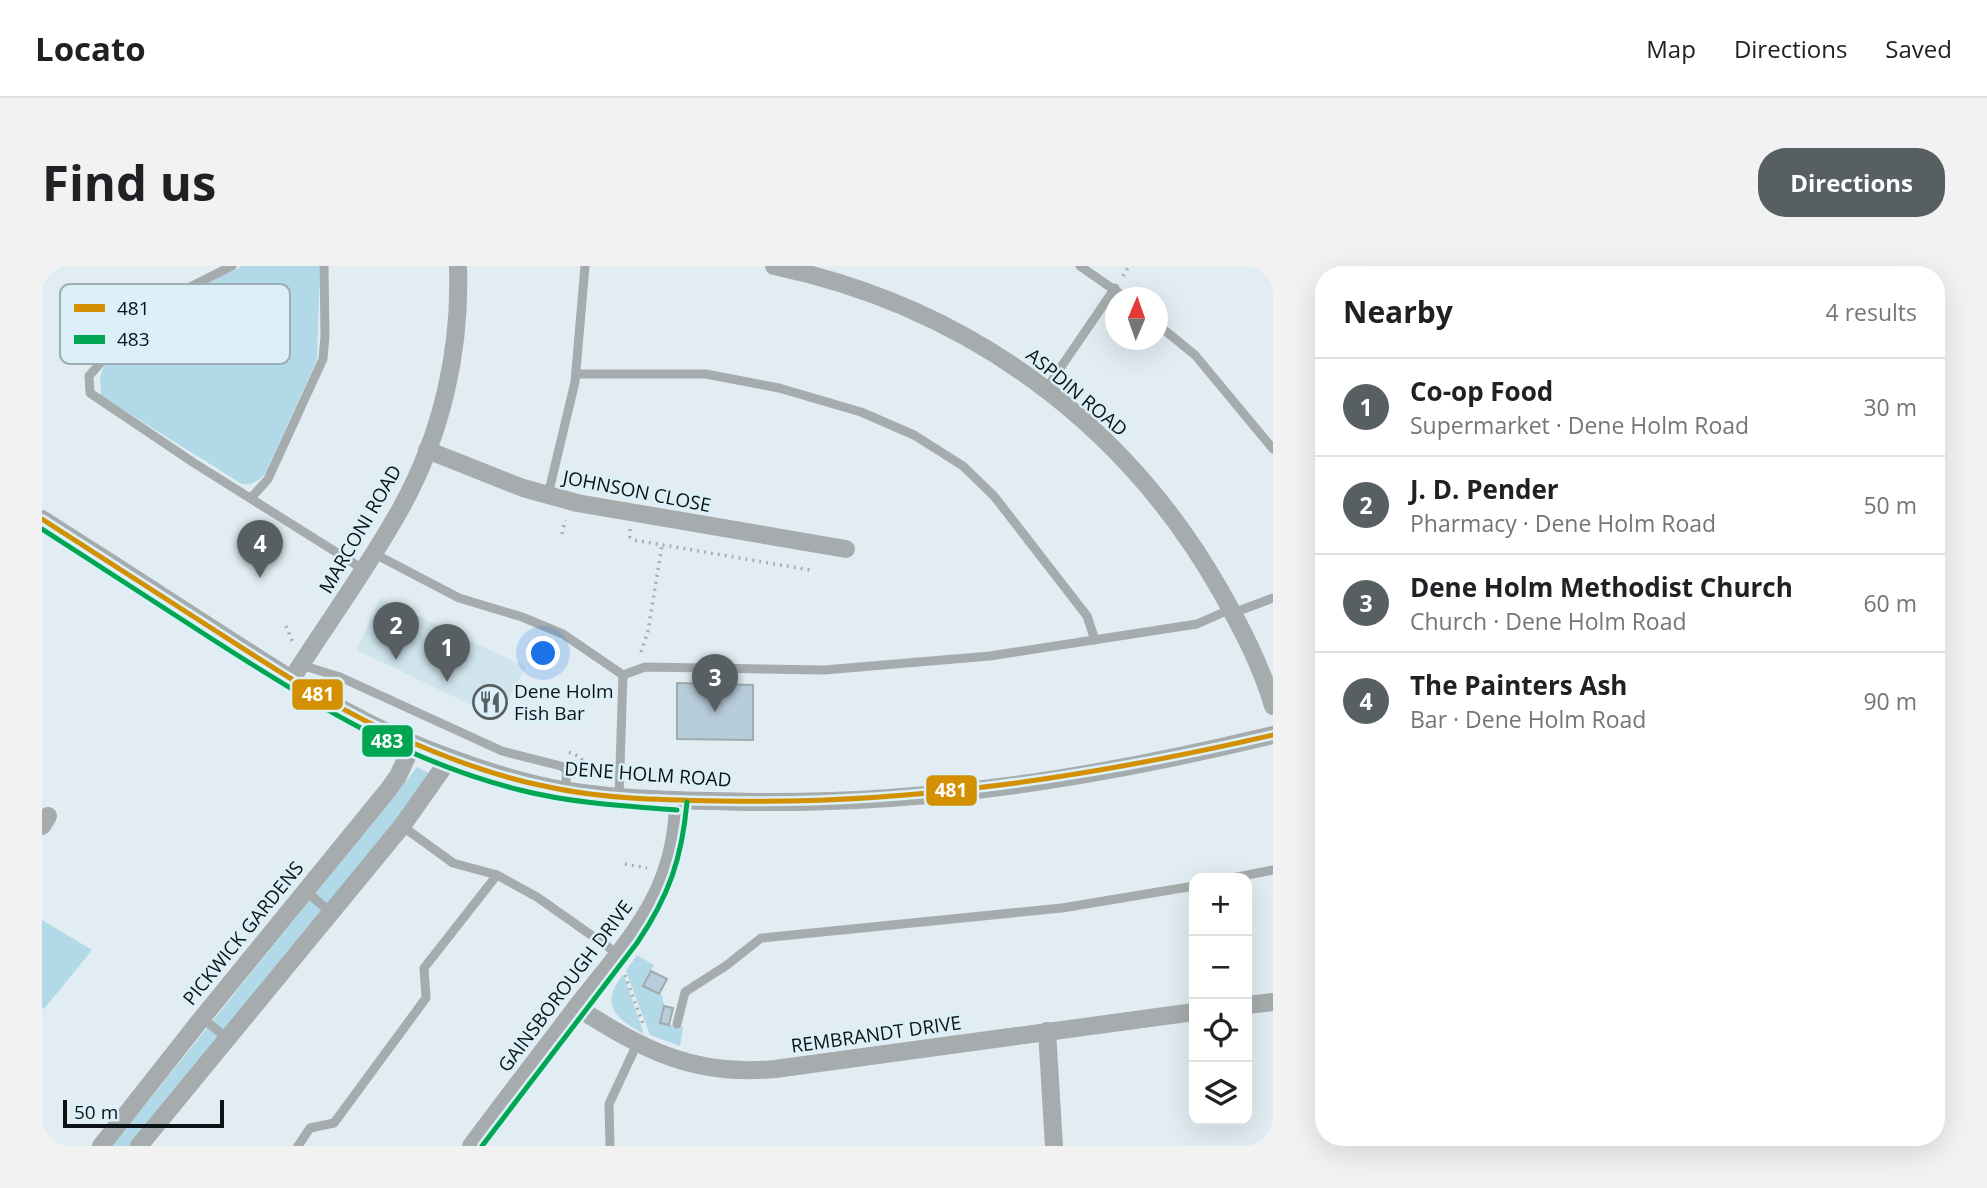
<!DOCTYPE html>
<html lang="en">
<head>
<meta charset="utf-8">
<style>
	:root { --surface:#fff; --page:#f2f2f2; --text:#202124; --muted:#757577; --line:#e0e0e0; --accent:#575f63 }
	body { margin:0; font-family:"Open Sans",sans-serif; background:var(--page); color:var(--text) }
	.controls { position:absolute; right:21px; bottom:21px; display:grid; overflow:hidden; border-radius:14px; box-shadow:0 7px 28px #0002 }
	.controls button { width:63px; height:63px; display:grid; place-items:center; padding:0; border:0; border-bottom:2px solid var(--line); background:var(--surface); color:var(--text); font:35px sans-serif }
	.compass { position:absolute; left:1063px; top:21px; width:63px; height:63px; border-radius:50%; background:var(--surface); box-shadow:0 7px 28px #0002; rotate:2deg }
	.scale { position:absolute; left:21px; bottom:18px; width:161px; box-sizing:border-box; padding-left:7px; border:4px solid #0c1316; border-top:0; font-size:19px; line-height:24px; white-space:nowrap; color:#0c1316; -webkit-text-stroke:5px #dbf0f8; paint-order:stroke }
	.you { position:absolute; left:502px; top:388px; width:24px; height:24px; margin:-18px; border:5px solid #fff; border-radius:50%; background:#1a73e8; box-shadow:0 0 0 10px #1a73e833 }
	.badge { display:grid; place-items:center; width:46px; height:46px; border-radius:50%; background:var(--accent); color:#fff; font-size:23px; font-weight:700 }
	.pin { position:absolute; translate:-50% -58px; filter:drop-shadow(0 2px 4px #0008) }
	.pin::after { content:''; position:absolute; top:37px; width:24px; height:21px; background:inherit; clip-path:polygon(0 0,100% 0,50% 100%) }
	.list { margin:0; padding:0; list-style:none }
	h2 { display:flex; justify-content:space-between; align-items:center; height:91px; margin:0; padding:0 28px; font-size:30px }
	h2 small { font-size:23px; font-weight:400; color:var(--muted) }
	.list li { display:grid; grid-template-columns:46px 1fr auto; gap:21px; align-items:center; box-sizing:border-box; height:98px; padding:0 28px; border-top:2px solid var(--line) }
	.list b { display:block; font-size:26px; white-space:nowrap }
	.list p { margin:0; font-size:23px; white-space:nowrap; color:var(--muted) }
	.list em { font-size:23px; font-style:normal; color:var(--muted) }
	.icon { flex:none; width:38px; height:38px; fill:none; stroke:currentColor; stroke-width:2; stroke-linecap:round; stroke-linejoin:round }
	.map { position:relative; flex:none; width:1231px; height:880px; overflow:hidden; border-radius:28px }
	header { display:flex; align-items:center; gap:42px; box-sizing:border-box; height:98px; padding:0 35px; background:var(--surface); border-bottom:2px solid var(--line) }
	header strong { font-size:33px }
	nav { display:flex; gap:38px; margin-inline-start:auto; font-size:24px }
	.intro { display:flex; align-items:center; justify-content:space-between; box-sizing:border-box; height:168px; padding:0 42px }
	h1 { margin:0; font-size:49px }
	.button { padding:18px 32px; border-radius:28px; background:var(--accent); color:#fff; font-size:24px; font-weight:700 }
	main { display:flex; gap:42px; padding:0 42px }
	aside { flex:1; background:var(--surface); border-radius:28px; box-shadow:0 7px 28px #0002 }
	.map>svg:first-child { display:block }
	.built { fill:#cfe4ec }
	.green { fill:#b1d9e8 }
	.building { fill:#b8cdda; stroke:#a1a9ad; stroke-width:2 }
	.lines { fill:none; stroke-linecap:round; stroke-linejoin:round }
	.path { stroke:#a9afb1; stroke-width:3.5; stroke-dasharray:2 5; stroke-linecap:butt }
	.lane { stroke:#a6acad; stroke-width:9 }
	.street { stroke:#a6acad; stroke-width:18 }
	.bus-1-casing { stroke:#dbf0f8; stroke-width:10 }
	.bus-2-casing { stroke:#dbf0f8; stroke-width:10 }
	.bus-1 { stroke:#d49003; stroke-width:5 }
	.bus-2 { stroke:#00a651; stroke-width:5 }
	.labels { text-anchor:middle; stroke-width:5; stroke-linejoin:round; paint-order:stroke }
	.street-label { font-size:19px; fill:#0c1316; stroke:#dbf0f8 }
	.poi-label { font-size:19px; fill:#0c1316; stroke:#dbf0f8; text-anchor:start }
	.key { fill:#dbf0f8; stroke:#9daeb4; stroke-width:2 }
	.key-label { font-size:19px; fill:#0c1316 }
	.line-badge { stroke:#dbf0f8; stroke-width:2.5 }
	.badge-label { font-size:19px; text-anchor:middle; font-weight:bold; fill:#fff }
</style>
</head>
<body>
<header>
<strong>Locato</strong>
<nav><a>Map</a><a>Directions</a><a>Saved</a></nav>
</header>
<div class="intro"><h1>Find us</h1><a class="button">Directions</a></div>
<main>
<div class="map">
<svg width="1231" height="880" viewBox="0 0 1231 880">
	<rect width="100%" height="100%" fill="#e1edf2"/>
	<path class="built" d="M338,332l146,69 -28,51 -141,-68z"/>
	<g class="green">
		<path d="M200,0h78l-3,94 -51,112c-7,9 -13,13 -24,12l-141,-88 -1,-19 5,-13 81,-70z"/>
		<path d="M375,501l18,9 -301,370h-22z"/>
		<path d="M0,654l50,30 -48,59 -2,-1z"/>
		<path d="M595,689l17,10 -11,21 19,9 2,10 -3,18 22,4 -3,19 -30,-11 -24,-64z"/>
		<path d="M580,710h2l20,58c-27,-15 -45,-28 -22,-58z"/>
	</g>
	<g class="building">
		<path d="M635,417l76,2v55l-76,-1z"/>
		<path d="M609,705l16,8 -8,15 -16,-8z"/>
		<path d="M622,740l9,2 -4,17 -9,-2z"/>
	</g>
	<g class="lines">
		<g class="path">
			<path d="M1081,10l6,-10"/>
			<path d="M588,263v8l4,3 176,30"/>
			<path d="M520,268l3,-14"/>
			<path d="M244,360l7,17"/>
			<path d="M599,386l7,-21 14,-86"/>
			<path d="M527,486l11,5 13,18"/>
			<path d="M583,598l22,4"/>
			<path d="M583,709l18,49"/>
		</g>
		<g class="lane">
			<path d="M190,0l-50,25 -78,68 -15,17 1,17 104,70 169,106"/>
			<path d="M1038,0l46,32"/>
			<path d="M1115,58l38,31 78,94"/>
			<path d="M534,108h130l73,14 82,24 53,23 49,31 31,30 93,120 8,24"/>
			<path d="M1004,123l69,-101"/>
			<path d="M506,229l27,-113 10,-116"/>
			<path d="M209,232l17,-19 55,-120 2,-23 -1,-70"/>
			<path d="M331,287l86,45 63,19 41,17 60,41"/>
			<path d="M1191,347l40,-15"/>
			<path d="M259,399l39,12 162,74 59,15 6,4 -2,20"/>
			<path d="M577,531l4,-122 22,-8 179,3 166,-14 207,-32 34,-15"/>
			<path d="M360,560l51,37 44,12 40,22 81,57"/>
			<path d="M1190,612l41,-8"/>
			<path d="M263,624l25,22"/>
			<path d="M160,752l25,20"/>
			<path d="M635,758l8,-32 42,-27 34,-27 301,-30 132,-22"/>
			<path d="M256,880l12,-18 24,-5 92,-125 -2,-30 73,-93"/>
			<path d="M568,880l-1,-42 28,-60"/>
		</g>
		<g class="street">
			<path d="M732,0c191,40 349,154 446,324 21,37 41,75 53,116"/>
			<path d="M385,184l96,38 54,15 269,46"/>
			<path d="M0,253c63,40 125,80 188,121 59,38 117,76 182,103 49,20 99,38 151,47 62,10 127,11 190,12 180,2 346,-25 520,-67"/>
			<path d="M249,414c36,-57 77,-112 110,-172 41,-74 60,-158 57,-242"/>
			<path d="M0,560l6,-10"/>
			<path d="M1205,739l26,-3"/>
			<path d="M534,741c67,42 117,70 199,62l419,-57"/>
			<path d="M1005,765l7,115"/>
			<path d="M59,880l101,-128 186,-228 10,-14 15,-32"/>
			<path d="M97,880l263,-320 48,-68"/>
			<path d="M429,880c34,-46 69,-91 103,-136 54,-70 103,-115 104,-209"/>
		</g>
		<g class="bus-1-casing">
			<path id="bus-1" d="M0,253c59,38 118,76 177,114 62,40 125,81 194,110 42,18 86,34 131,43 57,13 117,14 176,15 188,4 370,-24 553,-66"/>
		</g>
		<g class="bus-2-casing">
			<g id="bus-2">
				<path d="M0,263c57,37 113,73 170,110 98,63 192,122 308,151 51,13 104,16 157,20"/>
				<path d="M440,880l155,-203c32,-47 45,-85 50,-141"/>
			</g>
		</g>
		<use href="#bus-1" class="bus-1"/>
		<use href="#bus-2" class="bus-2"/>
	</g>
	<defs>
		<g id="restaurant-ring" transform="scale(1.75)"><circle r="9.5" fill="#dbf0f8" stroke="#575f63" stroke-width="1.5"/><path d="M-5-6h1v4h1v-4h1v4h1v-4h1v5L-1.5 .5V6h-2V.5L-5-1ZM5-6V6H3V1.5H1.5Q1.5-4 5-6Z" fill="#575f63"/></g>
	</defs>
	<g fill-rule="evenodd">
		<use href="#restaurant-ring" x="448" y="436"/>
	</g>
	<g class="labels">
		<g class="street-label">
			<text transform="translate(1035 126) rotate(40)" y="7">ASPDIN ROAD</text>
			<text transform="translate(595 225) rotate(11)" y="7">JOHNSON CLOSE</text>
			<text transform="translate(318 263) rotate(-60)" y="7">MARCONI ROAD</text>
			<text transform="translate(606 508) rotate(4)" y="7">DENE HOLM ROAD</text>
			<text transform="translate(201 667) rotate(-51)" y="7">PICKWICK GARDENS</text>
			<text transform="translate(523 720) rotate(-53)" y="7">GAINSBOROUGH DRIVE</text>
			<text transform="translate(834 768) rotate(-8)" y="7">REMBRANDT DRIVE</text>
		</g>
		<g class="poi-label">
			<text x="472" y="432">Dene Holm<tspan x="472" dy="22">Fish Bar</tspan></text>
		</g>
	</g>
	<rect x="18" y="18" width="230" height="80" rx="10" class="key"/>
	<rect x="32" y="38" width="31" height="8" fill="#d49003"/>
	<rect x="32" y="69" width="31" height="9" fill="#00a651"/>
	<g class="key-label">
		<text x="75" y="49">481</text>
		<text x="75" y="80">483</text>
	</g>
	<g class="line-badge">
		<rect x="249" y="412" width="53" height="33" rx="7" fill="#d49003"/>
		<rect x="319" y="458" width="53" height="34" rx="7" fill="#00a651"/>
		<rect x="883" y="508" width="53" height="33" rx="7" fill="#d49003"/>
	</g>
	<g class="badge-label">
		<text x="276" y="435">481</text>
		<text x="345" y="482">483</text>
		<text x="909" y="531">481</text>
	</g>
</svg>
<div class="controls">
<button>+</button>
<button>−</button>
<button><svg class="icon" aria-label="locate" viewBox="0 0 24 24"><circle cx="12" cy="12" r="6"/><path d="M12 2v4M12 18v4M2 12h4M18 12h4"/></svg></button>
<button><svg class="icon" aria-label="layers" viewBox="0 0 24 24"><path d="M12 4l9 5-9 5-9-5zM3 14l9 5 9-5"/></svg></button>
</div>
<svg class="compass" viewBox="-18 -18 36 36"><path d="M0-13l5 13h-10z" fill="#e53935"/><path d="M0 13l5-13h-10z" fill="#757577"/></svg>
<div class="scale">50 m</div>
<div class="you"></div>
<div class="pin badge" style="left:405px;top:416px">1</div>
<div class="pin badge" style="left:354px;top:394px">2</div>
<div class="pin badge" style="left:673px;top:446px">3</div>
<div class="pin badge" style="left:218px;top:312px">4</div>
</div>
<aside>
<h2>Nearby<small>4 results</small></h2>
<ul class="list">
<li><span class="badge">1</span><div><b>Co-op Food</b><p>Supermarket · Dene Holm Road</p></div><em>30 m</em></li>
<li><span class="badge">2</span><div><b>J. D. Pender</b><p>Pharmacy · Dene Holm Road</p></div><em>50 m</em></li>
<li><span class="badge">3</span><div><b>Dene Holm Methodist Church</b><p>Church · Dene Holm Road</p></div><em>60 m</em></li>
<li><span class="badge">4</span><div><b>The Painters Ash</b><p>Bar · Dene Holm Road</p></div><em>90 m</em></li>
</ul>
</aside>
</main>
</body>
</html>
